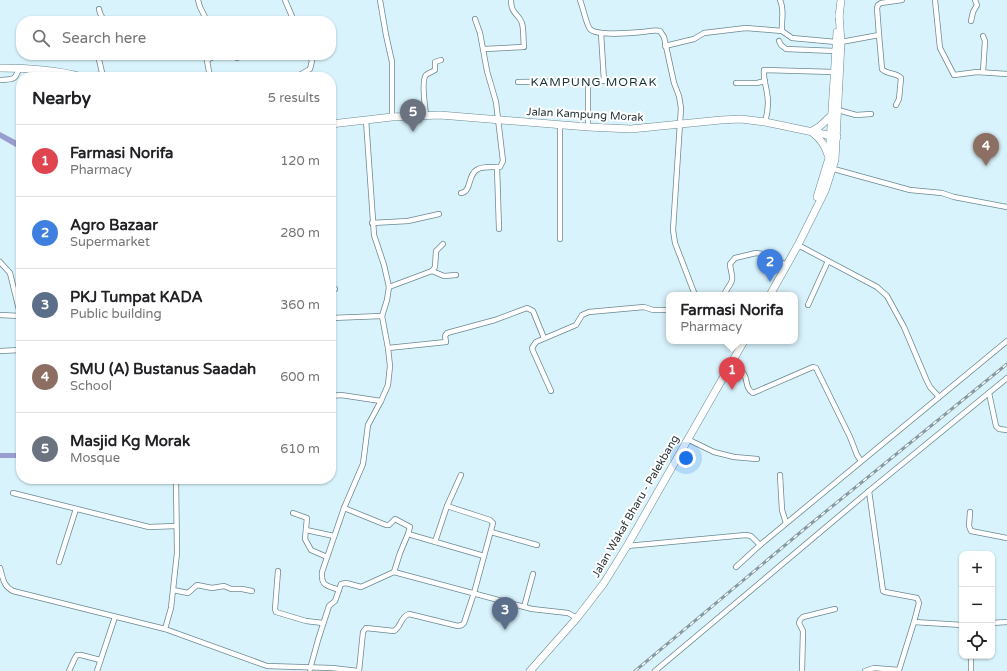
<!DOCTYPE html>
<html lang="en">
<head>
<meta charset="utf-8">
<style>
	:root { --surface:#fff; --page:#f6f6f6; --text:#202124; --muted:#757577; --line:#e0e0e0; --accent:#1a73e8 }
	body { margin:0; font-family:"Varela Round",sans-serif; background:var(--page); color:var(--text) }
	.controls { position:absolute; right:12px; bottom:12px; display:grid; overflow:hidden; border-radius:8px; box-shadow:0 1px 3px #0004 }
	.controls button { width:36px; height:36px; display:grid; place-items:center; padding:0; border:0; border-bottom:1px solid var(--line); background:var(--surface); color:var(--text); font:20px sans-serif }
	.you { position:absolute; left:686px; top:458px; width:14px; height:14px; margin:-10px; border:3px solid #fff; border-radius:50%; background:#1a73e8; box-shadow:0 0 0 6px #1a73e833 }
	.badge { display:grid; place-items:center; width:26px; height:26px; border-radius:50%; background:var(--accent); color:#fff; font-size:13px; font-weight:700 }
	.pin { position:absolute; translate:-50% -33px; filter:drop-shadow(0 1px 2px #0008) }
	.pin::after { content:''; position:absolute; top:21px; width:14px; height:12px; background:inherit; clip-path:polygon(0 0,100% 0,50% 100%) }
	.popup { position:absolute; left:666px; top:292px; width:132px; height:52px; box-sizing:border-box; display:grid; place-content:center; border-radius:8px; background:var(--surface); filter:drop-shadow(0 1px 3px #0005); font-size:13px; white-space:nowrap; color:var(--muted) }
	.popup b { font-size:15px; color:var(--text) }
	.popup::after { content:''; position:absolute; left:50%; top:100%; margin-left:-8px; border:8px solid transparent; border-top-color:var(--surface) }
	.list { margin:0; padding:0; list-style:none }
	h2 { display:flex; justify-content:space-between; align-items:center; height:52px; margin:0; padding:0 16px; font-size:17px }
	h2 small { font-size:13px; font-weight:400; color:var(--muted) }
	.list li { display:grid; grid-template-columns:26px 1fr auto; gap:12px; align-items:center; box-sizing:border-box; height:72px; padding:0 16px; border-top:1px solid var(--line) }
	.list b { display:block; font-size:15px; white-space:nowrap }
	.list p { margin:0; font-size:13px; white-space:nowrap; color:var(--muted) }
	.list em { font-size:13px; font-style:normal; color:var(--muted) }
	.icon { flex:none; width:22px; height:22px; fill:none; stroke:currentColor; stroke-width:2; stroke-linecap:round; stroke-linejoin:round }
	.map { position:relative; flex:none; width:1007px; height:671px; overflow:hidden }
	.search { position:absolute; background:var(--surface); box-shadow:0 1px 3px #0004; left:16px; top:16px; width:320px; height:44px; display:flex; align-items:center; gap:10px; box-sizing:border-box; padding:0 14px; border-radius:16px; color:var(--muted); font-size:15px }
	.panel { position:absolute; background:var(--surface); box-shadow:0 1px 3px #0004; left:16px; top:72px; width:320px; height:412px; border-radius:16px }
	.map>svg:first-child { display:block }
	.water { fill:#9a9ece }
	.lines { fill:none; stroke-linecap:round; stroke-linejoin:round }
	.minor-casing { stroke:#6a8892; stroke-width:6 }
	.secondary-casing { stroke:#6a8892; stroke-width:8 }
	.minor { stroke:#fff; stroke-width:4.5 }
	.secondary { stroke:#fff; stroke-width:7 }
	.rail-casing { stroke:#869aa1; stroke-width:3 }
	.rail { stroke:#fff; stroke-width:1.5; stroke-dasharray:4.5; stroke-linecap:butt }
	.labels { text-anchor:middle; stroke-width:4; stroke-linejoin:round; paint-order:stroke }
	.street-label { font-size:11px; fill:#273438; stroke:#fff }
	.neighbourhood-label { font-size:12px; letter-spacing:1px; fill:#133038; stroke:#fff }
</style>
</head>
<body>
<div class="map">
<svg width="1007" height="671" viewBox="0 0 1007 671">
	<rect width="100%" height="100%" fill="#d9f3fc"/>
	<g class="water">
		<path d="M0,132l21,11v7l-21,-12z"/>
		<rect x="0" y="453" width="21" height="5"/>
	</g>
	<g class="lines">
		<g class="minor-casing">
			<g id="minor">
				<path d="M198,0l2,7 7,14"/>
				<path d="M285,0l9,21"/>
				<path d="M380,0l6,35 6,27v55"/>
				<path d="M580,0c3,7 6,24 10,29 6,7 42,4 52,3 6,0 12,-3 18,-1l4,6 10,46 5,13 2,12 -8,122 2,13 20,52"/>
				<path d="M780,0c5,11 1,20 2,31"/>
				<path d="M935,0l5,48 14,27 23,-3 30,2"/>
				<path d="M99,9l1,4 4,8"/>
				<path d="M971,21l2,-9 4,-7 -2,-5"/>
				<path d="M879,35l3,34c5,6 14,3 19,9l-2,21 -3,6"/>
				<path d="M983,36l2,5 -2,31"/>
				<path d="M779,41l2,4 5,4 49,2"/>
				<path d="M841,42l38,-7 -2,-27 1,-3 3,-2 21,-3"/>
				<path d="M665,46l29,-7 10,-6 42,-5 36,3 10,7 44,4"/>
				<path d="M484,49l40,-2c-1,-8 0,-16 -2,-24 -4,-10 -11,-9 -11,-23"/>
				<path d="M98,55l5,22"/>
				<path d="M206,55l4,22"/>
				<path d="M237,58l7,-3"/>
				<path d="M207,60l10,-5"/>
				<path d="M296,77l14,-8 2,-8 -3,-6"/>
				<path d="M0,80c13,-1 15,1 19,-12"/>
				<path d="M518,82l86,-1 -3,-48"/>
				<path d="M736,83h21l8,-2"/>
				<path d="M838,110l18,5 15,-1"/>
				<path d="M426,115c-1,-8 -5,-35 0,-40 2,-2 6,-3 9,-5v-8l6,-2"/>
				<path d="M765,122c3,-10 4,-19 2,-29 -1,-8 -4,-15 -3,-23l70,2"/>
				<path d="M588,127v-45"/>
				<path d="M497,167l2,62"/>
				<path d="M830,168l80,22 32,3 12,4 53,10"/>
				<path d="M461,193c11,-1 6,-19 17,-24 5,-3 16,-2 22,-2l3,-6 -7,-59 -9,-31 -7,-38 -5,-14"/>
				<path d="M372,223l36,-2 31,-7"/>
				<path d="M560,239v-114"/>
				<path d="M798,245l79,42 10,9 17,31 22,52 4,8 9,10"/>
				<path d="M0,262l10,11 11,45"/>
				<path d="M432,271l12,5 12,-1"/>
				<path d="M389,287l43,-16 3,-4 1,-16 7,-7"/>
				<path d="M331,289h4"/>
				<path d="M724,295c2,-6 7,-10 8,-15 1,-5 -2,-11 -2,-16l5,-6 21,-5 7,1 24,11"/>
				<path d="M808,305l20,-44"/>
				<path d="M0,315l21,1"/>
				<path d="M331,318l51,-2"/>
				<path d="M388,348l58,-6 -1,-6 2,-3 48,-13 32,-12 6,3 11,27"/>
				<path d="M0,351l21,-1"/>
				<path d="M731,363c5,3 11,6 13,11 4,7 1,14 9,19l60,-26 3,1 34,69 7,18 4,6"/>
				<path d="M551,391l-18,-40 -1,-3 4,-6 40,-17 6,-10 7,-3 55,-5 9,3h16"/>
				<path d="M989,393l7,33 3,3 8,1"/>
				<path d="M331,396l10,-1 40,6"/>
				<path d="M687,439l27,13 20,5 23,2"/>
				<path d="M780,475l2,35 4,13"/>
				<path d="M869,491l14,100 2,1 32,6 2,5 -5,19 48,3"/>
				<path d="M13,493l136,34 27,-1"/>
				<path d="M344,508l42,17h3l6,-6 15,8 -2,7 -8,19 -6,19"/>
				<path d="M970,512l-1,14 2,5 36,7"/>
				<path d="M293,513l14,5 -2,21 6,11 16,7"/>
				<path d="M306,530l28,6"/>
				<path d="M491,532l46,13"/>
				<path d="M408,534l76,22"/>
				<path d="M435,542l12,-36 14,-31"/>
				<path d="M627,546l119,-11 5,1 9,9 247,-204"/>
				<path d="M59,562l17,-53"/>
				<path d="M736,567l24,-22"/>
				<path d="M0,568c3,10 3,18 13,23l152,38 102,37 65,2 26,3"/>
				<path d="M278,571l-3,38 1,3 30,9 17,2"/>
				<path d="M173,590l15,3 9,-8 15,3 12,-2 7,3h11l10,2"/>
				<path d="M339,590c-12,-5 -18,-3 -17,-18l22,-64 19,-44 5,-39 13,-24 7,-16 2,-19 -2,-18 -6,-32 5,-16 2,-13 -5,-22 -10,-30 -8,-115"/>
				<path d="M524,607l9,-33"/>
				<path d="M992,623l15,-1"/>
				<path d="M165,629l6,-21 6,-55 -1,-74"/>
				<path d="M971,656v15"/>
				<path d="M310,669l8,-29 11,-34 6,-5 6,-17 5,-1 15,4 33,-15 138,37 36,4 9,5"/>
				<path d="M69,671l6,-13 2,-3h4l19,5"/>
				<path d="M97,671l18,-54"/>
				<path d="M359,671l4,-39 3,-4 28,3c8,-5 6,-14 15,-17l49,12 4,-1 2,-2 10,-30 19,-70 -3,-3 -43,-14"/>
				<path d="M655,671l214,-180 138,-113"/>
				<path d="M802,671l1,-40 -4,-8 1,-3 3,-3 32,-8"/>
				<path d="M865,671l9,-3 25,2 15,-48"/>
			</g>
		</g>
		<g class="secondary-casing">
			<g id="secondary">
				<path d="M839,17l2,-17"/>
				<path d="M0,68c28,0 56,2 83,9"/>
				<path d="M331,124l61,-7 48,-2 148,12 43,2 90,-9 20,-1 24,3 72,15"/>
				<path d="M812,131l7,-4 13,-12"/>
				<path d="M813,133c8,6 12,12 15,22"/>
				<path d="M817,197l12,-39 8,-126"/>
				<path d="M770,295l28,-50 27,-54 10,-31 6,-118 -2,-28"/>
				<path d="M530,671l47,-53 27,-35 23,-37 117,-205"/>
			</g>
		</g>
		<use href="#minor" class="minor"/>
		<use href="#secondary" class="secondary"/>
		<g class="rail-casing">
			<path id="rail" d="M635,671l173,-145 199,-162"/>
		</g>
		<use href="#rail" class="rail"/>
	</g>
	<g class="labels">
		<g class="street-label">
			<text transform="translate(585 114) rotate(3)" y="4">Jalan Kampung Morak</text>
			<text transform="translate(635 506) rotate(-60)" y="4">Jalan Wakaf Bharu - Palekbang</text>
		</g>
		<g class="neighbourhood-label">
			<text x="594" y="86">KAMPUNG MORAK</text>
		</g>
	</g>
</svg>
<div class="controls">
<button>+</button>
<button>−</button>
<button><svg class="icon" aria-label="locate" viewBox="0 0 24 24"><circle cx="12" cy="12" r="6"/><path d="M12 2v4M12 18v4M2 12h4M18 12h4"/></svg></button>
</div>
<div class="you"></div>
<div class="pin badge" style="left:732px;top:390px;background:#e0444e">1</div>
<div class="popup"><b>Farmasi Norifa</b>Pharmacy</div>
<div class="pin badge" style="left:770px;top:282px;background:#3f7fe0">2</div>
<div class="pin badge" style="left:505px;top:630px;background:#5c6f8a">3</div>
<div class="pin badge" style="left:986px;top:166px;background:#8d6e63">4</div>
<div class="pin badge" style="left:413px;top:132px;background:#6b7280">5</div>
<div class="search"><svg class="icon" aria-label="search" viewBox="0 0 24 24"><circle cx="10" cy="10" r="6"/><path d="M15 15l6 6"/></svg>Search here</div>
<section class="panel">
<h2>Nearby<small>5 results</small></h2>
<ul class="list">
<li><span class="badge" style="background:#e0444e">1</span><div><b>Farmasi Norifa</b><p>Pharmacy</p></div><em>120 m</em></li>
<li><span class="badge" style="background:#3f7fe0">2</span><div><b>Agro Bazaar</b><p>Supermarket</p></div><em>280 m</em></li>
<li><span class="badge" style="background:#5c6f8a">3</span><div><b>PKJ Tumpat KADA</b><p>Public building</p></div><em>360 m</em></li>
<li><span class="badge" style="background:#8d6e63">4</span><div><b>SMU (A) Bustanus Saadah</b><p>School</p></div><em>600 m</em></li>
<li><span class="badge" style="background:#6b7280">5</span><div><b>Masjid Kg Morak</b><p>Mosque</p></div><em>610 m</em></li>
</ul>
</section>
</div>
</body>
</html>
